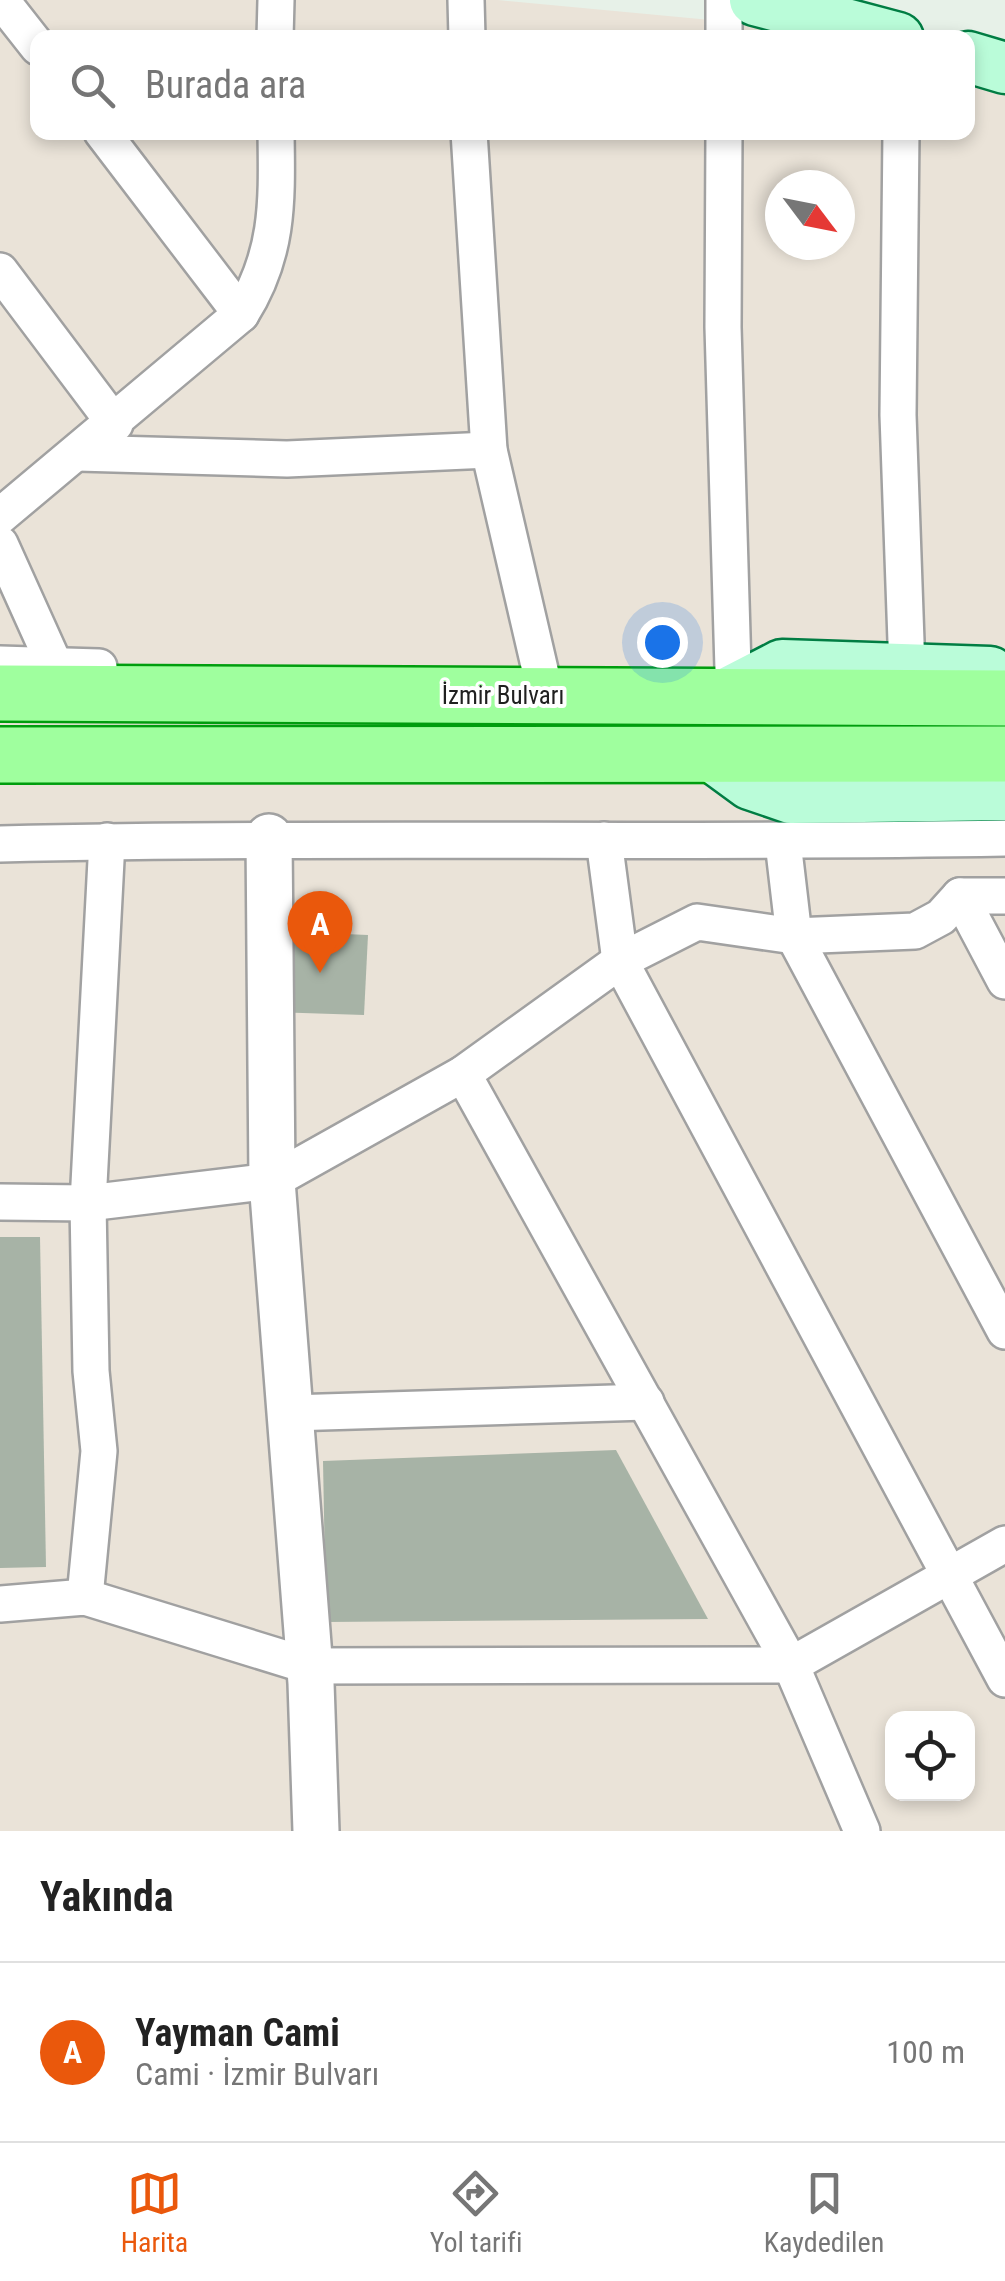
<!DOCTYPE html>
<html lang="tr">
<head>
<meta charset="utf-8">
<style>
	:root { --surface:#fff; --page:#f2f2f2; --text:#222; --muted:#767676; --line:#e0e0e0; --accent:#ea580c }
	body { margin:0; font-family:"Roboto Condensed",sans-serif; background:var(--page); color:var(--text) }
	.controls { position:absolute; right:30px; bottom:30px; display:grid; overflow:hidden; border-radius:20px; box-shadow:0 5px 15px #0003 }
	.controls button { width:90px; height:90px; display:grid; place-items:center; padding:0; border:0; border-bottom:2px solid var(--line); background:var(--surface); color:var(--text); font:50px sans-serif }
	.compass { position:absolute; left:765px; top:170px; width:90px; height:90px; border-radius:50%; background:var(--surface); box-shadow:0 5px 15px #0003; rotate:122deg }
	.you { position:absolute; left:662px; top:642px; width:35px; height:35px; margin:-25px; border:8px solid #fff; border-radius:50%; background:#1a73e8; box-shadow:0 0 0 15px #1a73e833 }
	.badge { display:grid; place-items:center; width:65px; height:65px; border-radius:50%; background:var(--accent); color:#fff; font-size:32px; font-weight:700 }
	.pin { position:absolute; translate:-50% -82px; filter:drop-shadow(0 2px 5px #0008) }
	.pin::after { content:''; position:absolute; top:52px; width:35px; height:30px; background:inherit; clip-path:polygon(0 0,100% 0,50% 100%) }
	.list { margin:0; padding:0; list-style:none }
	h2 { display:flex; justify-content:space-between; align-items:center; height:130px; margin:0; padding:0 40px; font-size:42px }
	h2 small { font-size:32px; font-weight:400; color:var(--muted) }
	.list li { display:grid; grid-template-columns:65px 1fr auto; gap:30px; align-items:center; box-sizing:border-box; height:180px; padding:0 40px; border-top:2px solid var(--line) }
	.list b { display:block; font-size:38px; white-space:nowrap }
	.list p { margin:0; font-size:32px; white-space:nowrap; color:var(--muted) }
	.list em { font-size:32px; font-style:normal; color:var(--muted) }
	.icon { flex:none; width:55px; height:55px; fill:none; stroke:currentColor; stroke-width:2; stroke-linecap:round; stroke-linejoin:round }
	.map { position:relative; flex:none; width:1005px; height:1831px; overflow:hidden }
	.search { position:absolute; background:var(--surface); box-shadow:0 5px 15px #0003; left:30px; right:30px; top:30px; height:110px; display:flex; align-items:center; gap:25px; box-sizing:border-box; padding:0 35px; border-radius:20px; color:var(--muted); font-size:38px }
	.sheet { height:310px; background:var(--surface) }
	nav { display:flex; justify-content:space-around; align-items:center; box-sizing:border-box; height:140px; border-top:2px solid var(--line); background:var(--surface); font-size:28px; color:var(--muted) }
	nav a { display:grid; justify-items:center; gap:5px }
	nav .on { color:var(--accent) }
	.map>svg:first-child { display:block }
	.industrial { fill:#eae3d8; fill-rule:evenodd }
	.building { fill:#a7b3a6 }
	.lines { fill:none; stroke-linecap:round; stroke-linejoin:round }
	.minor-casing { stroke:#a1a1a1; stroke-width:40 }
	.tertiary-casing { stroke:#a1a1a1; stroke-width:50 }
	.secondary-casing { stroke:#017d43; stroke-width:55 }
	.primary-casing { stroke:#009d0e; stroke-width:60 }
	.minor { stroke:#fff; stroke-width:35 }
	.tertiary { stroke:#fff; stroke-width:45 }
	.secondary { stroke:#bafcd9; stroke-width:50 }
	.primary { stroke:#9fff9e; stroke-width:55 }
	.labels { text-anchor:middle; stroke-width:8; stroke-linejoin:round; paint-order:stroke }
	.street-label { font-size:25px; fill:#202020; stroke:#fff }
</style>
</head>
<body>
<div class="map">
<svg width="1005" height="1831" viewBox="0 0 1005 1831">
	<rect width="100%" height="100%" fill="#e7f1e8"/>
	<path class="industrial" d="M0,0h498l393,37 -853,1v94h930v-69l37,14v1754h-1005zM780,185h60v60h-60zM892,1718h76v76h-76z"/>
	<g class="building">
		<path d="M275,931l93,4 -4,80 -92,-3z"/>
		<path d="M0,1237h40l6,330 -46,1z"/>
		<path d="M616,1450l92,169 -382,3 -3,-161z"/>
	</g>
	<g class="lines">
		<g class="minor-casing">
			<g id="minor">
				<path d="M1,0l37,47"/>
				<path d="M466,0l1,38"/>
				<path d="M275,38l1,-38"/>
				<path d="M724,38v-38"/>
				<path d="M102,132l139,182"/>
				<path d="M469,132l20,318 52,224"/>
				<path d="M724,132l-1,195 10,342"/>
				<path d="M901,132l-3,283 9,255"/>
				<path d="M0,271l115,153"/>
				<path d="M78,453l209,6 202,-9"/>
				<path d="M0,516l241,-202c38,-60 36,-113 35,-182"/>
				<path d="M0,544l55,122"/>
				<path d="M0,664l99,3"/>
				<path d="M604,840l16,121 385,718"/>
				<path d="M783,842l11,94 211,395"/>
				<path d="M0,844c335,-8 670,0 1005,-6"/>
				<path d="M960,896l45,85"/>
				<path d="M463,1074l328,591 71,166"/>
				<path d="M0,1202l88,1 184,-22 191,-107 157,-113 77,-39 97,14 121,-5 26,-14 19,-21h45"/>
				<path d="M290,1413l356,-11"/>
				<path d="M85,1597l14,-146 -8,-80 -3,-168 19,-362"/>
				<path d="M0,1604l85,-7 224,69 482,-1 214,-121"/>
			</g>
		</g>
		<g class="tertiary-casing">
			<path id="tertiary" d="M269,837l3,344 39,502 5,148"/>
		</g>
		<g class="secondary-casing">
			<g id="secondary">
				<path d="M755,0l143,38"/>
				<path d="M968,57l37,11"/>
				<path d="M722,696l60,-31 208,7"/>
				<path d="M709,754l41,30 41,14 214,-3"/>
			</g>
		</g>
		<g class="primary-casing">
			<g id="primary">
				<path d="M0,693l1005,5"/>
				<path d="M0,755l1005,-1"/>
			</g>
		</g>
		<use href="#minor" class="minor"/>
		<use href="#tertiary" class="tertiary"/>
		<use href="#secondary" class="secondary"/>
		<use href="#primary" class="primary"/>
	</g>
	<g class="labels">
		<g class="street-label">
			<text x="503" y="704">İzmir Bulvarı</text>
		</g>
	</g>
</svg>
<div class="controls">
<button><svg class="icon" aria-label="locate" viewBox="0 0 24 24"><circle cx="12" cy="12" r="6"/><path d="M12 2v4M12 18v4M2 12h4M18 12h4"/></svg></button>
</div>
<svg class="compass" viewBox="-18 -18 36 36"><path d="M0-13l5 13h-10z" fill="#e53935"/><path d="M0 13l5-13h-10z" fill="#767676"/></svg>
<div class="you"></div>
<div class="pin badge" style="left:320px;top:973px">A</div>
<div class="search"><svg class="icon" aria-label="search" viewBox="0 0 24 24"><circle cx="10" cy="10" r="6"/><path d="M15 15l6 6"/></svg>Burada ara</div>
</div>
<section class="sheet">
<h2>Yakında<small></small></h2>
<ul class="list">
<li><span class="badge">A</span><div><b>Yayman Cami</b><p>Cami · İzmir Bulvarı</p></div><em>100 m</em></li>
</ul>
</section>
<nav>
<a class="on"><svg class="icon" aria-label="map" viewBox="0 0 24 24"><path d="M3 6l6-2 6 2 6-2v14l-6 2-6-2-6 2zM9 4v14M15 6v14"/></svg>Harita</a>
<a><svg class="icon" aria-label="directions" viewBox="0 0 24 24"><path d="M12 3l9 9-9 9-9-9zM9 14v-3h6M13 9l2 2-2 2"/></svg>Yol tarifi</a>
<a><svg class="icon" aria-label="saved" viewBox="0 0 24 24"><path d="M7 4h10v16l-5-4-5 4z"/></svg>Kaydedilen</a>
</nav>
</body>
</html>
